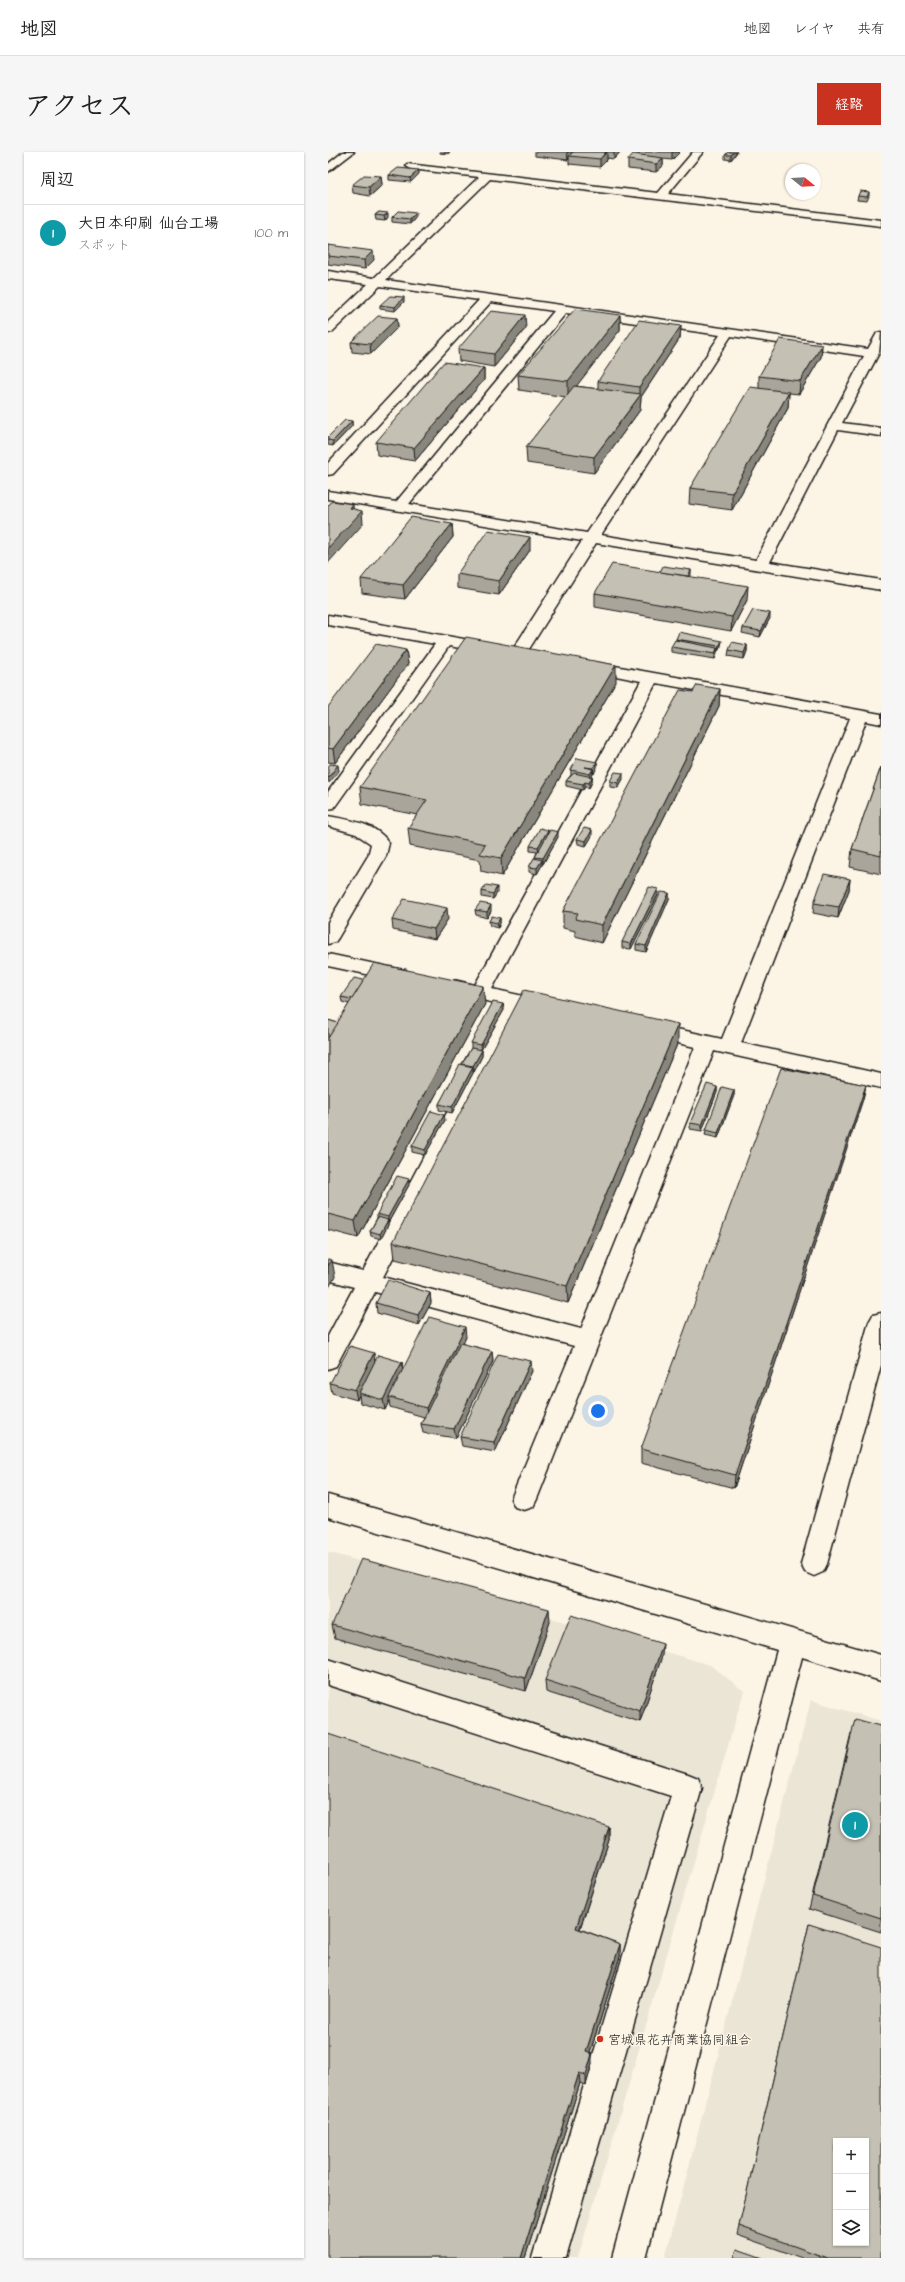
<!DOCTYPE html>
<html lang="ja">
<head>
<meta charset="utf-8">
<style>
	:root { --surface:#fff; --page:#f6f6f6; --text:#222; --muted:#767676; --line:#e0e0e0; --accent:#c8321e }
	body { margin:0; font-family:"Architects Daughter","Klee One",sans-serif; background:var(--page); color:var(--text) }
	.controls { position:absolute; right:12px; bottom:12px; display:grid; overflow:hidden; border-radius:0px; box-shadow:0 1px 3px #0004 }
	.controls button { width:36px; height:36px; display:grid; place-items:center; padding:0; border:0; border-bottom:1px solid var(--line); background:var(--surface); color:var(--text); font:20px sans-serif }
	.compass { position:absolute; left:457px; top:12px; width:36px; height:36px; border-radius:50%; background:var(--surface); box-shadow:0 1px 3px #0004; rotate:108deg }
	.you { position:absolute; left:270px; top:1259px; width:14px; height:14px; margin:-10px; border:3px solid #fff; border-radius:50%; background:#1a73e8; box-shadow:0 0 0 6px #1a73e833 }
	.badge { display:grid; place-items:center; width:26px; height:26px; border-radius:50%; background:var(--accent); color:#fff; font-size:13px; font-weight:700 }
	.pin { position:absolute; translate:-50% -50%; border:2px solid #fff; box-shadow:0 1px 4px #0006 }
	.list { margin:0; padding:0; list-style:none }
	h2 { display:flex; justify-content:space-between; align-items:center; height:52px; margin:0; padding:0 16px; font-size:17px }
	h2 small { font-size:13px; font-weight:400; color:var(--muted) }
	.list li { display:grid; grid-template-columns:26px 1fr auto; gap:12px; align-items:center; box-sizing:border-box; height:56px; padding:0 16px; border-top:1px solid var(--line) }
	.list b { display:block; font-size:15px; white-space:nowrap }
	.list p { margin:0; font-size:13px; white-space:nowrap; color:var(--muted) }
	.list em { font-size:13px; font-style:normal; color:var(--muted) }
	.icon { flex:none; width:22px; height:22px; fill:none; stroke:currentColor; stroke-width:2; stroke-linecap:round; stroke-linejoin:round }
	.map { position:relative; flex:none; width:553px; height:2106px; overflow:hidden; border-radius:0px }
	header { display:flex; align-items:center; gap:24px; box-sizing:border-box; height:56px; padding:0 20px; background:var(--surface); border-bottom:1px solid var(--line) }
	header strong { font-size:19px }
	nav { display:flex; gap:22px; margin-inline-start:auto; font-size:14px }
	.intro { display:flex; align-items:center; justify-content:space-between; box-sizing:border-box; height:96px; padding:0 24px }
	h1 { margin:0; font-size:28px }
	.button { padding:10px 18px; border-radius:0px; background:var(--accent); color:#fff; font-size:14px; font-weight:700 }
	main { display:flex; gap:24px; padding:0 24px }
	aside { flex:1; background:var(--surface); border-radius:0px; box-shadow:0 1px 3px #0004 }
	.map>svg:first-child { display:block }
	.built { fill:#ebe5d6; fill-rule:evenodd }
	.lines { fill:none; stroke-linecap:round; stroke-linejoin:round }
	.minor-casing { stroke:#1c1c1c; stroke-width:3 }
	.minor { fill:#fcf5e5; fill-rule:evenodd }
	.wall { fill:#a9a59a; stroke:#1c1c1c }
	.shaded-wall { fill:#89867d; stroke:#1c1c1c }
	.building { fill:#c4c0b3; stroke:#1c1c1c; fill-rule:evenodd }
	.poi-dot { fill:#c8321e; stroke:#fcf5e5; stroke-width:1.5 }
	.labels { text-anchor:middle; stroke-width:3; stroke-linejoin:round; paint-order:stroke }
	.near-poi-label { font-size:13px; fill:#1c1c1c; stroke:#fcf5e5; text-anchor:start }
</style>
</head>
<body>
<header>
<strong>地図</strong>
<nav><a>地図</a><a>レイヤ</a><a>共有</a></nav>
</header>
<div class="intro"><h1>アクセス</h1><a class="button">経路</a></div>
<main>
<aside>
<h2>周辺<small></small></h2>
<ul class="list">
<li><span class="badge" style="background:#0f9aa8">1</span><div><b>大日本印刷 仙台工場</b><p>スポット</p></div><em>100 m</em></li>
</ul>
</aside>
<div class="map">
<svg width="553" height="2106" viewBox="0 0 553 2106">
	<rect width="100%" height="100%" fill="#fcf5e5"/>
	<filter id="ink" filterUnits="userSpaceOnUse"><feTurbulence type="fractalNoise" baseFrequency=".025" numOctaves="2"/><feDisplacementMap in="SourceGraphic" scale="8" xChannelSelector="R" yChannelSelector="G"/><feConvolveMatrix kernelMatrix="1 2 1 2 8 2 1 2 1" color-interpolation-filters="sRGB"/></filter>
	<g filter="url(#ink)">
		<g class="built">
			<path d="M0,1400l382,113 34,26 -166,567h-250z"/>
			<path d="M483,1548l70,21v537h-216zM508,1989h30v102h-30z"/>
		</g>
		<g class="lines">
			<g class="minor-casing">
				<g id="minor">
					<path d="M15,0h11l-26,20v-8z"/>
					<path d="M365,0h10l-35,42 213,26v6l-391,-47 -104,101 482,69 9,-16 4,-1 -2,21 -37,70 39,5v8l-43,-6 -68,132 111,18v10l-285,-47 -72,114h-12l-2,-3 72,-113 -254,-42v-8l68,11 158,-191 -63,-9 -158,172 -5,1v-12l151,-163 -99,-14 -48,46 -4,1v-11l40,-38 -40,-5v-8l46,7 105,-101 -68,-8 -5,-3 1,-2 251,29zM238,161l154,22 -133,198 -178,-29zM403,184l133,20 -108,204 -155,-25z"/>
					<path d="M0,463l164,29 6,2 2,3 -2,3 -6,2 -43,-8 -115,162 -6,1v-17l107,-148 -107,-19z"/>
					<path d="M259,509l294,53v10l-15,-3 -125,322 140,31v14l-167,-37 -177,448 -4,8 -9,3 -9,-3 -4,-8 63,-153 -199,-54 -39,74 -8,3v-33l26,-49 -26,-7v-18l35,9 141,-266 -57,-13 -3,-5 3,-5 7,-2 21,5 166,-304 -60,-12 -2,-3 2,-3zM328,531l194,35 -128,321 -72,-16 -7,2 -3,5 3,5 52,12 -114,282 -198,-52 139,-268 26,6 7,-2 3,-5 -3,-5 -63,-14z"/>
					<path d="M0,664c22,4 48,7 61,27l-3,13 -48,82 -3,4 -7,2v-22l40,-66 3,-12 -15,-10 -28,-8z"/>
					<path d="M0,802l71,15 7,1 3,5 -3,5 -7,1 -71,-15z"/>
					<path d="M553,1161v52l-54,199 -4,8 -9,4 -9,-4 -4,-8 68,-242 4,-7z"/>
					<path d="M0,1343l553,160v26l-79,-24 -156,601h-34l165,-608 -449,-133z"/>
					<path d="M0,1507l360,115 10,4 4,10 -136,470h-34l139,-462 -343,-111z"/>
				</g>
			</g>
			<use href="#minor" class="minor"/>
		</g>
		<g class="wall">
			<path d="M112,0h10l-2,2 -8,-1z"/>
			<path d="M207,0h85l-6,7 -7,-1v2l-7,7 -31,-3v-6l-1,2 -33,-4z"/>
			<path d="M311,0h41l-8,8 -9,-1v7l-7,6 -28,-3v-9l11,-5z"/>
			<path d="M400,0h9l-6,8 -6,-1v-4z"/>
			<path d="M91,22l-8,8 -22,-2v-5z"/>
			<path d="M53,24l1,9 -12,11 -17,-3 -1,-8z"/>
			<path d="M541,40v4l-2,5 -10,-1 1,-4z"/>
			<path d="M51,60l9,5 -3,4 -9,-1 -1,-5z"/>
			<path d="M64,65h24l-6,7 -18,-2z"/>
			<path d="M0,93l46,15 -9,9 -37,-5z"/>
			<path d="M76,150l-9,9 -15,-2v-4z"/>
			<path d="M292,163v15l-44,56 22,3v-8l83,-55 -1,12 -39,59 -1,13 -46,63 -67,-10 -1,-16 40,-50 -47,-7 -1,-15z"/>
			<path d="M69,166l1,9 -27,27 -19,-2 -1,-10z"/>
			<path d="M198,176l-32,39 -35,-6 -1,-12z"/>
			<path d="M494,193l-1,12 -22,37 -10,-1 -1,15 -56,102 -43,-6 1,-16 69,-100v-12z"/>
			<path d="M156,216v12l-69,81 -38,-6 -1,-13z"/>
			<path d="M24,269v5l-19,20 -5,-1v-8z"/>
			<path d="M124,372l1,13 -48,62 -43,-6 -1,-14z"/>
			<path d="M202,398l-31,45 -42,-7v-14z"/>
			<path d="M363,418l-1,7 57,23 -16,31 -136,-24v-14l65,-21z"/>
			<path d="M442,466l-10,19 -18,-4 1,-5z"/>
			<path d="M348,487l45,7 -3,5h-1l-2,8 -44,-7v-5l5,-6z"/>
			<path d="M419,493v6l-3,8 -16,-3 1,-6z"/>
			<path d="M78,498l2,14 -73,99 -7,-1v-55z"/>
			<path d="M288,530l-114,194 -21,-5 -1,-11 -70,-14 -2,-18 9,-13 -55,-11 -2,-17z"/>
			<path d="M392,537l-1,17 -117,237 -27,-7v-5l-12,-3v-17l130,-219z"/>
			<path d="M269,610v5l-4,7 -1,3v5l-3,6 -4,-1 -2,3 -17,-4v-5l5,-6v-5z"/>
			<path d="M553,615v107l-31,-7 2,-18z"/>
			<path d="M295,627l-5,9 -8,-1v-6z"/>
			<path d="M220,678v2l10,5 -15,27h-1v1l-5,9 -8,-2v-5l6,-9v-1l2,-5 -7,-1v-5z"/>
			<path d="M264,684l-6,10 -8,-2 -1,-5z"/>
			<path d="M522,727l-1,11 -11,28 -25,-5 1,-10z"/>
			<path d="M154,739l15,2 -4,6 -11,-2z"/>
			<path d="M341,741v6l-23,53 -10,-2v-6z"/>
			<path d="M330,743l-27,54 -9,-1v-6z"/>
			<path d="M147,758l16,1 -4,7 -11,-3z"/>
			<path d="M172,766v5l-2,5 -8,-2 -1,-5z"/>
			<path d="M120,767l-13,20 -42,-9 -1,-10z"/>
			<path d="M13,845l144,7 -127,234 -30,-8v-210l10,3 11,-19 -7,-2z"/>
			<path d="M175,852l1,6 -23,40h1v6l-8,16h-1v1l-21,40 -13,-3v-6l32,-56v-5z"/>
			<path d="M350,890l-110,261 -173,-44 -2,-17z"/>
			<path d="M538,933l-3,14 -129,389 -93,-25v-14z"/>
			<path d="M389,935v5l-15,39 -12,-2v-6z"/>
			<path d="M406,938v5l-16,43 -13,-3 1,-5z"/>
			<path d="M117,968l-20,35 -13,-3v-6z"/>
			<path d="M81,1033l-21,38v2l-7,14 -10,-3 -1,-5 7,-13v-4z"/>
			<path d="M102,1141l1,10 -12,22 -42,-12 -1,-10z"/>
			<path d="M138,1185l-3,7 29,7 1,10 -37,77 -33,-5 -2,-9 3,-7 -34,-10 -1,-6 -4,9 -25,-7 -1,-8 -2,5 -25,-7 -2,-10 45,-23 27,2 1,7z"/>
			<path d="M204,1219l-37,81 -33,-6 -2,-9z"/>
			<path d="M222,1470l-24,69 -191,-53 -3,-13z"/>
			<path d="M334,1504l-22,66 -94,-30 -1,-12z"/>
			<path d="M553,1574v206l-72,-23 42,-176z"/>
			<path d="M281,1675v13l-29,89 40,15v12l-30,97 2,11 -6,21 -6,-2 -55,175h-197z"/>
			<path d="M481,1772l72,334h-79l-65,-23z"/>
		</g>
		<g class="shaded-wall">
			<path d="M239,0h8l-6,4v2l-1,2z"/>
			<path d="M279,0v8l-7,7v-8z"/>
			<path d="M286,0h6l-6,7z"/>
			<path d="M344,0h8l-8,8z"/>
			<path d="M406,0h3l-6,8v-5z"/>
			<path d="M335,6v8l-7,6v-8z"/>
			<path d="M91,18v4l-8,8 -1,-4z"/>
			<path d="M53,24l1,9 -12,11 -1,-9z"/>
			<path d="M60,61v4l-3,4 -1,-5z"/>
			<path d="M88,61v4l-6,7v-5z"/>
			<path d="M45,99l1,9 -9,9 -1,-9z"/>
			<path d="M76,145v5l-9,9v-4z"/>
			<path d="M197,163l1,13 -32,39v-13z"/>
			<path d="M292,163v15l-52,67v-16z"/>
			<path d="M69,166l1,9 -27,27 -1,-10z"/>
			<path d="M353,174l-1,12 -39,59 -1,13 -46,63v-16l45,-60v-10z"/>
			<path d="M494,193l-1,12 -22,37 1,-13z"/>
			<path d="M156,216v12l-69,81 -1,-13z"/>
			<path d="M461,240l-1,16 -56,102v-17z"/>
			<path d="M24,269v5l-19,20v-5z"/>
			<path d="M25,352l1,14 8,-7 1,13 -35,39v-15z"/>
			<path d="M124,372l1,13 -48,62 -2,-14z"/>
			<path d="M202,385v13l-31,45v-14z"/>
			<path d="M363,418v6l-7,12v-6z"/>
			<path d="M420,434l-1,14 -16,31 1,-14z"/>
			<path d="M442,461v5l-10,19 1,-6z"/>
			<path d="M394,489l-1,5 -3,5 1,-5z"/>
			<path d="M419,493v6l-3,8v-6z"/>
			<path d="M389,496v5l-2,6v-5z"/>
			<path d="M78,498l2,14 -73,99 -2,-14z"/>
			<path d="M288,513v17l-114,194 -1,-18z"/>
			<path d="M392,537l-1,17 -117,237v-18z"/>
			<path d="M269,610v5l-3,7 -1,-6z"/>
			<path d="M10,613l1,6 -10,12 -1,-5z"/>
			<path d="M265,617l-1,13 -3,6v-5l2,-4 -1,-5z"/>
			<path d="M295,621v6l-5,9v-5z"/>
			<path d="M257,630v5l-2,3v-6z"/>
			<path d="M220,678v5l-9,18 -1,-6z"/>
			<path d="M264,678v6l-6,10v-5z"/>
			<path d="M230,680v5l-15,27v-6z"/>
			<path d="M214,708v5l-5,9v-6z"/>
			<path d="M522,727l-1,11 -11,28 1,-11z"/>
			<path d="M169,735v6l-4,6v-5z"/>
			<path d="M330,737v6l-27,54v-5z"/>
			<path d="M341,741v6l-23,53v-6z"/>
			<path d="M163,753v6l-4,7v-6z"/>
			<path d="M119,756l1,11 -13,20 -1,-10z"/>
			<path d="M172,766v5l-2,5 -1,-5z"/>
			<path d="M155,834l2,18 -127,234 -3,-17z"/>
			<path d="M175,852l1,6 -23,40v-5z"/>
			<path d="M350,872v18l-110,261 -1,-17z"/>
			<path d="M154,898v6l-8,16 -1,-6z"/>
			<path d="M145,915v6l-21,40v-6z"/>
			<path d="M538,933l-3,14 -129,389 1,-13z"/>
			<path d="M389,935v5l-15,39v-6z"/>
			<path d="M406,938v5l-16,43v-5z"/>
			<path d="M116,963l1,5 -20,35v-5z"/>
			<path d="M81,1027v6l-21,38v-6z"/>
			<path d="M60,1068v5l-7,14 -1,-5z"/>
			<path d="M4,1108l3,17 -7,12v-24z"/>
			<path d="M102,1141l1,10 -12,22 -1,-10z"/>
			<path d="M137,1175l1,10 -39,81 -1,-10z"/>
			<path d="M164,1199l1,10 -37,77 -2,-9z"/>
			<path d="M46,1201l1,10 -16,30v2l-2,5 -2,-10z"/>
			<path d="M203,1209l1,10 -37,81 -1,-10z"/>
			<path d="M74,1210l1,10 -14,25v4l-4,9 -2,-10z"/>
			<path d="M221,1457l1,13 -24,69 -1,-13z"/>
			<path d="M335,1492l-1,12 -22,66v-11z"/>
			<path d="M281,1675v13l-33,100v-12z"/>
			<path d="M292,1792v12l-33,106 -1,-10z"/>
			<path d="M264,1902v10l-6,21v-10z"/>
			<path d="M251,1921l1,10 -55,175h-4z"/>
		</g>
		<g class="building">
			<path d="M245,0h33l-6,7 -31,-3z"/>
			<path d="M400,0h6l-3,3h-6z"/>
			<path d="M305,2l30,4 -7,6 -28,-4z"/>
			<path d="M70,16l21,2 -9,8 -21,-3z"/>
			<path d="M36,23l17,1 -12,11 -17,-2z"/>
			<path d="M532,39l9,1 -2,5 -9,-1z"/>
			<path d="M70,59l18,2 -6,6 -18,-2z"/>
			<path d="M51,60l9,1 -4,3 -9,-1z"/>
			<path d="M0,93l45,6 -9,9 -36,-4z"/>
			<path d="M62,144l14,1 -9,10 -15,-2z"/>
			<path d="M247,157l45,6 -52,66 -50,-6z"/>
			<path d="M163,159l34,4 -31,39 -36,-5z"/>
			<path d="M50,164l19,2 -27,26 -19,-2z"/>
			<path d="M311,168l42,6 -42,61 -41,-6z"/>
			<path d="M452,187l42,6 -22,36 -41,-5z"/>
			<path d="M116,210l40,6 -70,80 -38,-6z"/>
			<path d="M246,234l67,8 -47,63 -68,-10z"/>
			<path d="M422,235l39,5 -57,101 -42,-5z"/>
			<path d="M17,268l7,1 -19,20 -5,-1v-3z"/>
			<path d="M4,349l21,3 -3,4 12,3 -34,37v-42z"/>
			<path d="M83,365l41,7 -49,61 -42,-6z"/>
			<path d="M160,378l42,7 -31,44 -42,-7z"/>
			<path d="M284,412l136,22 -16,31 -137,-24z"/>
			<path d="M335,414l28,4 -3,6 -28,-4z"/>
			<path d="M425,458l17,3 -9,18 -18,-3z"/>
			<path d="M351,480l43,9 -3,5 -43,-7z"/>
			<path d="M138,485l150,28 -115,193 -21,-4 5,-10 -77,-16 19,-28 -67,-13z"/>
			<path d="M347,488l42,8 -2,6 -44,-7z"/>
			<path d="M404,490l15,3 -3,8 -15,-3z"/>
			<path d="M48,492l30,6 -73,99 -5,-1v-41z"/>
			<path d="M369,533l23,4 -118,236 -27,-6 3,-6 -15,-2 117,-221 13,2z"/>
			<path d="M249,606l20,4 -4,6 -8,-1 8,2 -3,5 -19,-4z"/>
			<path d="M2,612l8,1 -10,13v-11z"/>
			<path d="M553,615v89l-29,-7z"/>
			<path d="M287,620l8,1 -5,10 -8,-2z"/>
			<path d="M246,621l18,4 -3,6 -4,-1 -2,2 -17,-3z"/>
			<path d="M212,676l8,2 -10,17 -8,-1z"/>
			<path d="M256,676l8,2 -6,11 -9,-2z"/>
			<path d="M222,678l8,2 -15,26 -8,-1z"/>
			<path d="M206,706l8,2 -5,8 -8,-1z"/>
			<path d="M496,722l26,5 -11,28 -25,-4z"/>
			<path d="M158,733l11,2 -4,7 -11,-3z"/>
			<path d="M321,735l9,2 -27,55 -9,-2z"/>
			<path d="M333,740l8,1 -23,53 -10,-2z"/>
			<path d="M76,747l43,9 -13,21 -42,-9z"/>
			<path d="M152,751l11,2 -4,7 -12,-2z"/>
			<path d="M164,764l8,2 -3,5 -8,-2z"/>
			<path d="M46,811l109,23 -128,235 -27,-7v-176z"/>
			<path d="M26,826l10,2 -12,19 -11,-2z"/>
			<path d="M196,838l154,34 -111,262 -174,-44z"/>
			<path d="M165,850l10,2 -22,41 -10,-2z"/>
			<path d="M0,868l10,3 -10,15z"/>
			<path d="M143,896l11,2 -9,16 -11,-2z"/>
			<path d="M132,912l13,3 -21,40 -13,-3z"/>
			<path d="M453,916l85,17 -131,390 -94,-26z"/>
			<path d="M379,932l10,3 -15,38 -12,-2z"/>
			<path d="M394,935l12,3 -16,43 -12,-3z"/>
			<path d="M103,959l13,4 -19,35 -13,-4z"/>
			<path d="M69,1024l12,3 -21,38 -11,-3z"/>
			<path d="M50,1065l10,3 -8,14 -10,-3z"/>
			<path d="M0,1107l4,1 -4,6z"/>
			<path d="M60,1128l42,13 -12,22 -42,-12z"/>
			<path d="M101,1165l36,10 -39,81 -37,-11z"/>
			<path d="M132,1191l32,8 -38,78 -33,-5z"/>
			<path d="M22,1194l24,7 -19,37 -25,-7z"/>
			<path d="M170,1202l33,7 -37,81 -34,-5z"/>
			<path d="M50,1203l24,7 -19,38 -24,-7z"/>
			<path d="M33,1407l188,50 -24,69 -193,-53z"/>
			<path d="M243,1463l92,29 -23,67 -95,-31z"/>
			<path d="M527,1567l26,7v192l-68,-22z"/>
			<path d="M0,1582l281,93 -33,101 44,16 -34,108 6,2 -6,21 -7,-2 -58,185h-193z"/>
			<path d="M481,1772l72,23v311h-54l-88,-32zM508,1989h30v102h-30z"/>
			<path d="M409,2097l26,9h-29z"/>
		</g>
	</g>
	<circle class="poi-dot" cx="272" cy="1887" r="4"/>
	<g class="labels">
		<g class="near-poi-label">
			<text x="280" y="1892">宮城県花卉商業協同組合</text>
		</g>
	</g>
</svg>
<div class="controls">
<button>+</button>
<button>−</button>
<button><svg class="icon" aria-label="layers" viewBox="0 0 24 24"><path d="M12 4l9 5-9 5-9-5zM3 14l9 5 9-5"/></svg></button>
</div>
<svg class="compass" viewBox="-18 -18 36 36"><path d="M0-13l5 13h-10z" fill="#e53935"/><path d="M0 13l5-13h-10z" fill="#767676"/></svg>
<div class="you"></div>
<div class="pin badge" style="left:527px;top:1673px;background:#0f9aa8">1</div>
</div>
</main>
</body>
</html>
